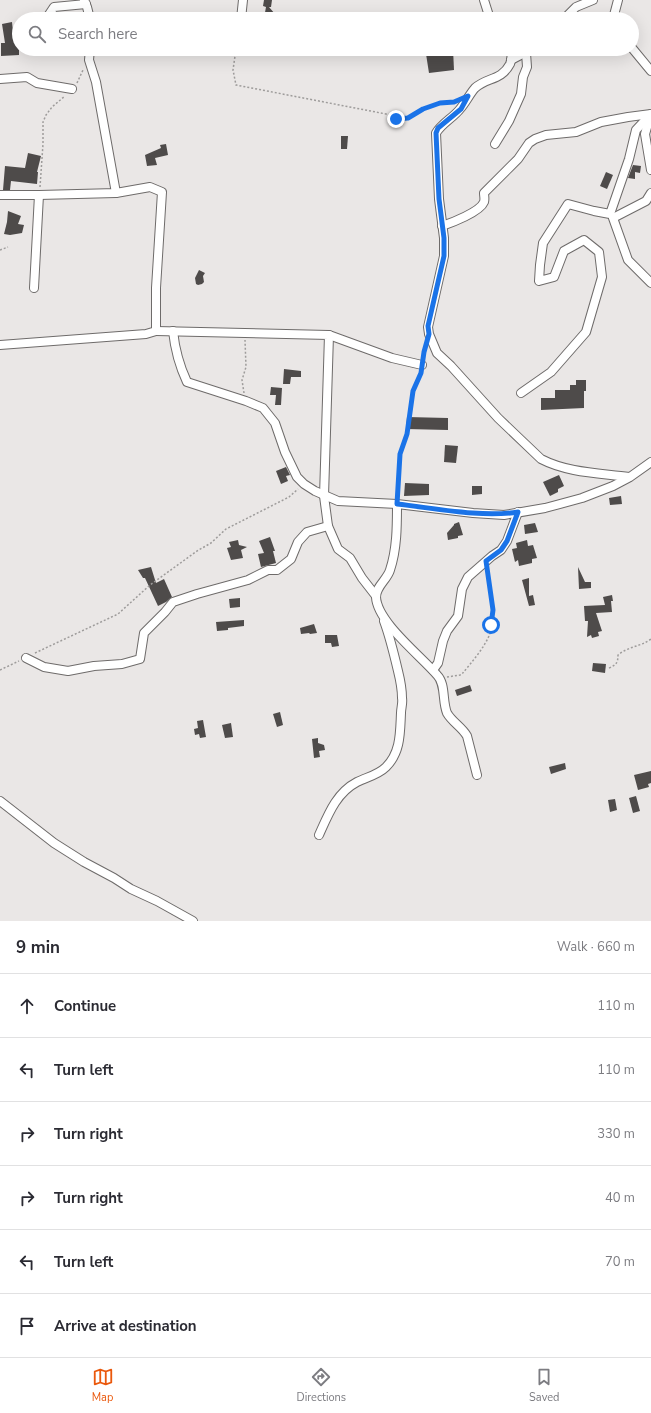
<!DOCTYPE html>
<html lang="en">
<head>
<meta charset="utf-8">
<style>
	:root { --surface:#fff; --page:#f7f7f7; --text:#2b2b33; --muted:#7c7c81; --line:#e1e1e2; --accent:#ea580c }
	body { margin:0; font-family:"Nunito Sans",sans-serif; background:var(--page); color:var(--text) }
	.stop { position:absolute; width:12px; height:12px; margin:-9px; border:3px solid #1a73e8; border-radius:50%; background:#fff }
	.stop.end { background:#1a73e8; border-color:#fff; box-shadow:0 1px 4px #0008 }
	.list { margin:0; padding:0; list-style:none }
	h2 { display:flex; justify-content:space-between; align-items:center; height:52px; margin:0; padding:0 16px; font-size:17px }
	h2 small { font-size:13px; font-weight:400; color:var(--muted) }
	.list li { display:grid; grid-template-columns:26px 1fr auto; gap:12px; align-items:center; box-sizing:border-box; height:64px; padding:0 16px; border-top:1px solid var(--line) }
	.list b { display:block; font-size:15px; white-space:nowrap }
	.list em { font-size:13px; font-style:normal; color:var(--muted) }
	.icon { flex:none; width:22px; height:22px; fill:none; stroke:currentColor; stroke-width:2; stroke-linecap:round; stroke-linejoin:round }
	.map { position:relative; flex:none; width:651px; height:921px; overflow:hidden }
	.search { position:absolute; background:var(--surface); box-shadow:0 4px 16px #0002; left:12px; right:12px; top:12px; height:44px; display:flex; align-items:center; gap:10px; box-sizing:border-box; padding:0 14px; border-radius:22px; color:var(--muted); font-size:15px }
	.sheet { height:436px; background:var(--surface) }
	nav { display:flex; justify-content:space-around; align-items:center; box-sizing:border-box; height:56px; border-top:1px solid var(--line); background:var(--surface); font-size:11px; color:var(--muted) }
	nav a { display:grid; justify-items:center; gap:2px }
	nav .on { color:var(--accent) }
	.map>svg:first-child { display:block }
	.building { fill:#4e4b4a }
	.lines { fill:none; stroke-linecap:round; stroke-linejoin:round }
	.minor-casing { stroke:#6e6b6a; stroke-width:10 }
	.path { stroke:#9e9c9b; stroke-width:1.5; stroke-dasharray:2 2; stroke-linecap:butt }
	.minor { stroke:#fff; stroke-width:8 }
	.route { stroke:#1a73e8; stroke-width:5 }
</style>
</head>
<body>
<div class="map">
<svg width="651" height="921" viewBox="0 0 651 921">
	<rect width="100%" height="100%" fill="#eae7e6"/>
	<g class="building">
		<path d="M264,0h8l-1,7h-2l6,7 -1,5 -10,-1 2,-11 -3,-1z"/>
		<path d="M12,22l2,20h5v13l-18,1v-13h4l-3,-19z"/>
		<path d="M453,49l1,21 -25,3 -3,-19z"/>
		<path d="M341,136h7l-1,13h-6z"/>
		<path d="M166,144l2,11 -13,3 2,7 -10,1 -2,-11 16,-7 -1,-3z"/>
		<path d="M28,153l13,3 -4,16h1l-1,12 -26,-3 -1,9h-7l2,-24 20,2z"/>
		<path d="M633,165l8,1 -1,7 -5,-1v7l-7,-1z"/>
		<path d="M606,172l7,3 -6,14 -7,-3z"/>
		<path d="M8,211l13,5 -3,8 6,1 -2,8 -12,2 -6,-1 3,-12z"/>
		<path d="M199,270l6,3 -2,3 1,6 -2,2 -4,1 -2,-1 -1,-6z"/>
		<path d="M284,369l17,2v6h-10l-1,7h-7z"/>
		<path d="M576,380h10v11h-2v17l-43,2v-12h14v-8h15v-5h6z"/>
		<path d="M271,387l11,1 -1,17h-6l1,-10h-6z"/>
		<path d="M407,417l41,1v12l-42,-1z"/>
		<path d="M445,445l13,1 -2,17 -12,-1z"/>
		<path d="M286,467l4,8 -4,1 2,5 -7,3 -5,-13z"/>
		<path d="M559,475l5,11 -6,3v3l-8,4 -7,-14z"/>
		<path d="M405,483l24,1v11l-25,1z"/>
		<path d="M472,486h10v8l-10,1z"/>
		<path d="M621,496l1,8 -12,1 -1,-7z"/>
		<path d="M459,522l4,13 -5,1v2l-10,2 -1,-7 7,-8v-1z"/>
		<path d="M535,523l3,9 -13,2 -1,-9z"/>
		<path d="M270,537l5,14h-2l3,12 -15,4 -3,-13 6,-1 -5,-12z"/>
		<path d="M238,540l1,5 8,2 -6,3 2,8 -12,2 -4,-12 4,-1 -2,-5z"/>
		<path d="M527,540l1,6 5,-1 4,13 -5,1v4l-13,3 -1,-6 -3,2 -3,-13 5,-1 -1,-5z"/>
		<path d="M151,567l5,16 8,-4 8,18 -6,5 -8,4 -13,-28h-2l-5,-8z"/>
		<path d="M578,567l7,15h6v6l-12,1z"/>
		<path d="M529,578v18l4,-1 2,10 -6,1 -7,-26z"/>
		<path d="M612,595l1,6h-2l1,11 -16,1 6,18 -4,1 1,4 -7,2 -1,-3 -4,2 1,-16h-3l-1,-15 21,-1 -2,-8z"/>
		<path d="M240,598v9l-10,1 -1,-9z"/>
		<path d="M244,620v6l-16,2v2l-11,1 -1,-9z"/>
		<path d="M314,624l3,9 -7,1 -1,-1 -8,1 -1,-6z"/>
		<path d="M325,635h12l2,11 -7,1 -1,-4h-6z"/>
		<path d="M593,663l13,1 -1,9 -13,-2z"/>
		<path d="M470,685l2,6 -15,5 -2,-6z"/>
		<path d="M280,712l3,13 -6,2 -4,-13z"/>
		<path d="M203,720l3,17 -6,1 -1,-4 -4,1 -1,-6 4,-1 -1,-7z"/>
		<path d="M231,723l2,14 -8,1 -3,-13z"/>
		<path d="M318,738v5l6,2 1,5 -6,1 1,6 -6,1 -2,-19z"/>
		<path d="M565,763l1,6 -15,5 -2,-7z"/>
		<path d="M651,771v12l-3,1 1,3 -11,3 -4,-15z"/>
		<path d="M636,796l4,15 -7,2 -4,-15z"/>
		<path d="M615,799l2,11 -7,2 -2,-12z"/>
	</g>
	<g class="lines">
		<g class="minor-casing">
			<g id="minor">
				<path d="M84,0l3,7 3,12"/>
				<path d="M484,0l6,19"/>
				<path d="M46,19l8,-12 32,-3"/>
				<path d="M241,19l2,-19"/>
				<path d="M564,19l12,-12 17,-7"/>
				<path d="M613,19l5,-19"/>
				<path d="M632,48l19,23"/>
				<path d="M90,49l-1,11 7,22 20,111"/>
				<path d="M510,49c2,5 2,10 0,15 -9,17 -23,13 -35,24 -6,7 -9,14 -15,21 -7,9 -18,14 -24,24l3,66 5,39v18l-16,71 1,7 8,19 14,13 47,52 43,41c27,14 59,14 88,18"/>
				<path d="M511,60l21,-11"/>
				<path d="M0,79l27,-2 10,6 35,6"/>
				<path d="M650,117l-5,17 6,36"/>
				<path d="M495,144l14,-23 12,-27 2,-17 4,-10 -1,-14"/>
				<path d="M651,193l-5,8 -33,17 15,42 23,23"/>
				<path d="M0,195h39l77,-2 34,-6 12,5 -6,96v43l-10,3 -146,11"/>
				<path d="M442,226c9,-3 38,-14 42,-24 1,-3 0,-6 0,-9l34,-34 11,-16 6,-4 11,-4 30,-3 25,-10 27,-5 23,-3"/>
				<path d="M34,288l5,-93"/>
				<path d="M156,331l173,4 -5,161 4,30 10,23 12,9 12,20 14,18"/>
				<path d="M173,331c2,19 6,34 14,51l59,19 17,7 12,15 10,29 12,25 7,7 11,7 23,10 59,3 76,9 31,2 41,-7 37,-10 31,-12 17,-9 21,-15"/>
				<path d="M329,335l63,23 30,7"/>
				<path d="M521,393l30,-21 35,-40 16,-55 -3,-25 -15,-12 -20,11 -10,26 -15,4 1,-16 3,-22 25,-39 26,7 16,3 19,-55 7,-29 15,-16"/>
				<path d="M397,504c0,22 0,45 -7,66 -3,10 -14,16 -14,27 1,25 45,59 61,78 9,9 5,26 10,38 5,9 15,14 20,23l10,39"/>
				<path d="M26,658l18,9 24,4 26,-5 28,-2 18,-5 4,-26 21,-21 8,-10 24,-8 51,-14 20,-10h9l14,-11 7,-17 9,-10 21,-6"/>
				<path d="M433,670l5,-7 5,-22 4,-10 11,-15 4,-27 6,-12 24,-21 9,-6 6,-9 11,-29"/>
				<path d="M0,801l54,42 30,19 30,16 17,11 26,12 36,20"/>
				<path d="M319,835c9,-20 17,-42 38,-53 10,-5 21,-7 29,-15 15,-15 14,-35 15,-54 0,-5 2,-10 1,-15 0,-9 -2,-19 -4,-27 -4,-17 -8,-34 -14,-50"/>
			</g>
		</g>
		<g class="path">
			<path d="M236,49l-3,21 3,15 150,29c22,11 22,0 41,-6 10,-4 18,-4 28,-7"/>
			<path d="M77,83l6,-13"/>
			<path d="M40,187l3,-43v-22l3,-7 6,-8 13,-11"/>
			<path d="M0,250l8,-3"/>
			<path d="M423,357l2,-11"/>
			<path d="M244,393l-2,-13 4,-13 -1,-27"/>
			<path d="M397,496l3,-42 7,-20 6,-43 8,-18"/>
			<path d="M35,653l83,-39 32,-29 47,-34 14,-8 15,-14 63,-32 9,-8"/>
			<path d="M609,668c7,-3 9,-5 9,-13 11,-9 22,-8 33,-16"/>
			<path d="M0,670l19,-9"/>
			<path d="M447,677l13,-2 2,-1c9,-11 24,-28 28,-41 6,-20 0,-42 -2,-62"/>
		</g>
		<use href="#minor" class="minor"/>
	</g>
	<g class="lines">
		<path class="route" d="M396,119l12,-1 15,-9 17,-6 14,-1 14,-6 -7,13 -23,19 -2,5 3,66 5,39v18l-16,70 1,8 -5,18 -3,21 -8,18 -6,43 -7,20 -3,50c37,4 84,14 121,8l-11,29 -6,9 -15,11 7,49 -2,15"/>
	</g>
</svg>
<div class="stop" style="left:491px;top:625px"></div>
<div class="stop end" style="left:396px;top:119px"></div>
<div class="search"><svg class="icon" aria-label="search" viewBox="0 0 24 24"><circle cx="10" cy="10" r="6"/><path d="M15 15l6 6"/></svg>Search here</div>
</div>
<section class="sheet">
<h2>9 min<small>Walk · 660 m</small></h2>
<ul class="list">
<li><svg class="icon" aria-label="ahead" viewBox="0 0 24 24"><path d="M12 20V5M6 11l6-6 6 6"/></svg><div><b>Continue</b></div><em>110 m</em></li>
<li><svg class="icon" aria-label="left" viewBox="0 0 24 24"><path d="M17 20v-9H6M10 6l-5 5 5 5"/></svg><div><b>Turn left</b></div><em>110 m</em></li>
<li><svg class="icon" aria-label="right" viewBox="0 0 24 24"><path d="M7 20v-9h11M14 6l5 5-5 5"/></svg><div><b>Turn right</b></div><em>330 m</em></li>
<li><svg class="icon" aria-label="right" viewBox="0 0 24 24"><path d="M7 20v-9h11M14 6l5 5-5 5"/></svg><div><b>Turn right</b></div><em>40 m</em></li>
<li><svg class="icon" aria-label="left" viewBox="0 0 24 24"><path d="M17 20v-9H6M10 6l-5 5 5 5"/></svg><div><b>Turn left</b></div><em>70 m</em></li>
<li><svg class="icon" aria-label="arrive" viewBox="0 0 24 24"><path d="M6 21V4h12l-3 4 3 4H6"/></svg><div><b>Arrive at destination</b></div></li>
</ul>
</section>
<nav>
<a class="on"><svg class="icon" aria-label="map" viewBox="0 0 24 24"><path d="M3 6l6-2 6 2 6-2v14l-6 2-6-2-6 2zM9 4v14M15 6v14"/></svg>Map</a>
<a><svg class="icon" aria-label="directions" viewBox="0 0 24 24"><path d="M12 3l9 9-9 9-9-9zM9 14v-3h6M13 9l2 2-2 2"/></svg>Directions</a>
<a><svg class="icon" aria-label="saved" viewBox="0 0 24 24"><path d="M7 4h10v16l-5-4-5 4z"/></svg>Saved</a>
</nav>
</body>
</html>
